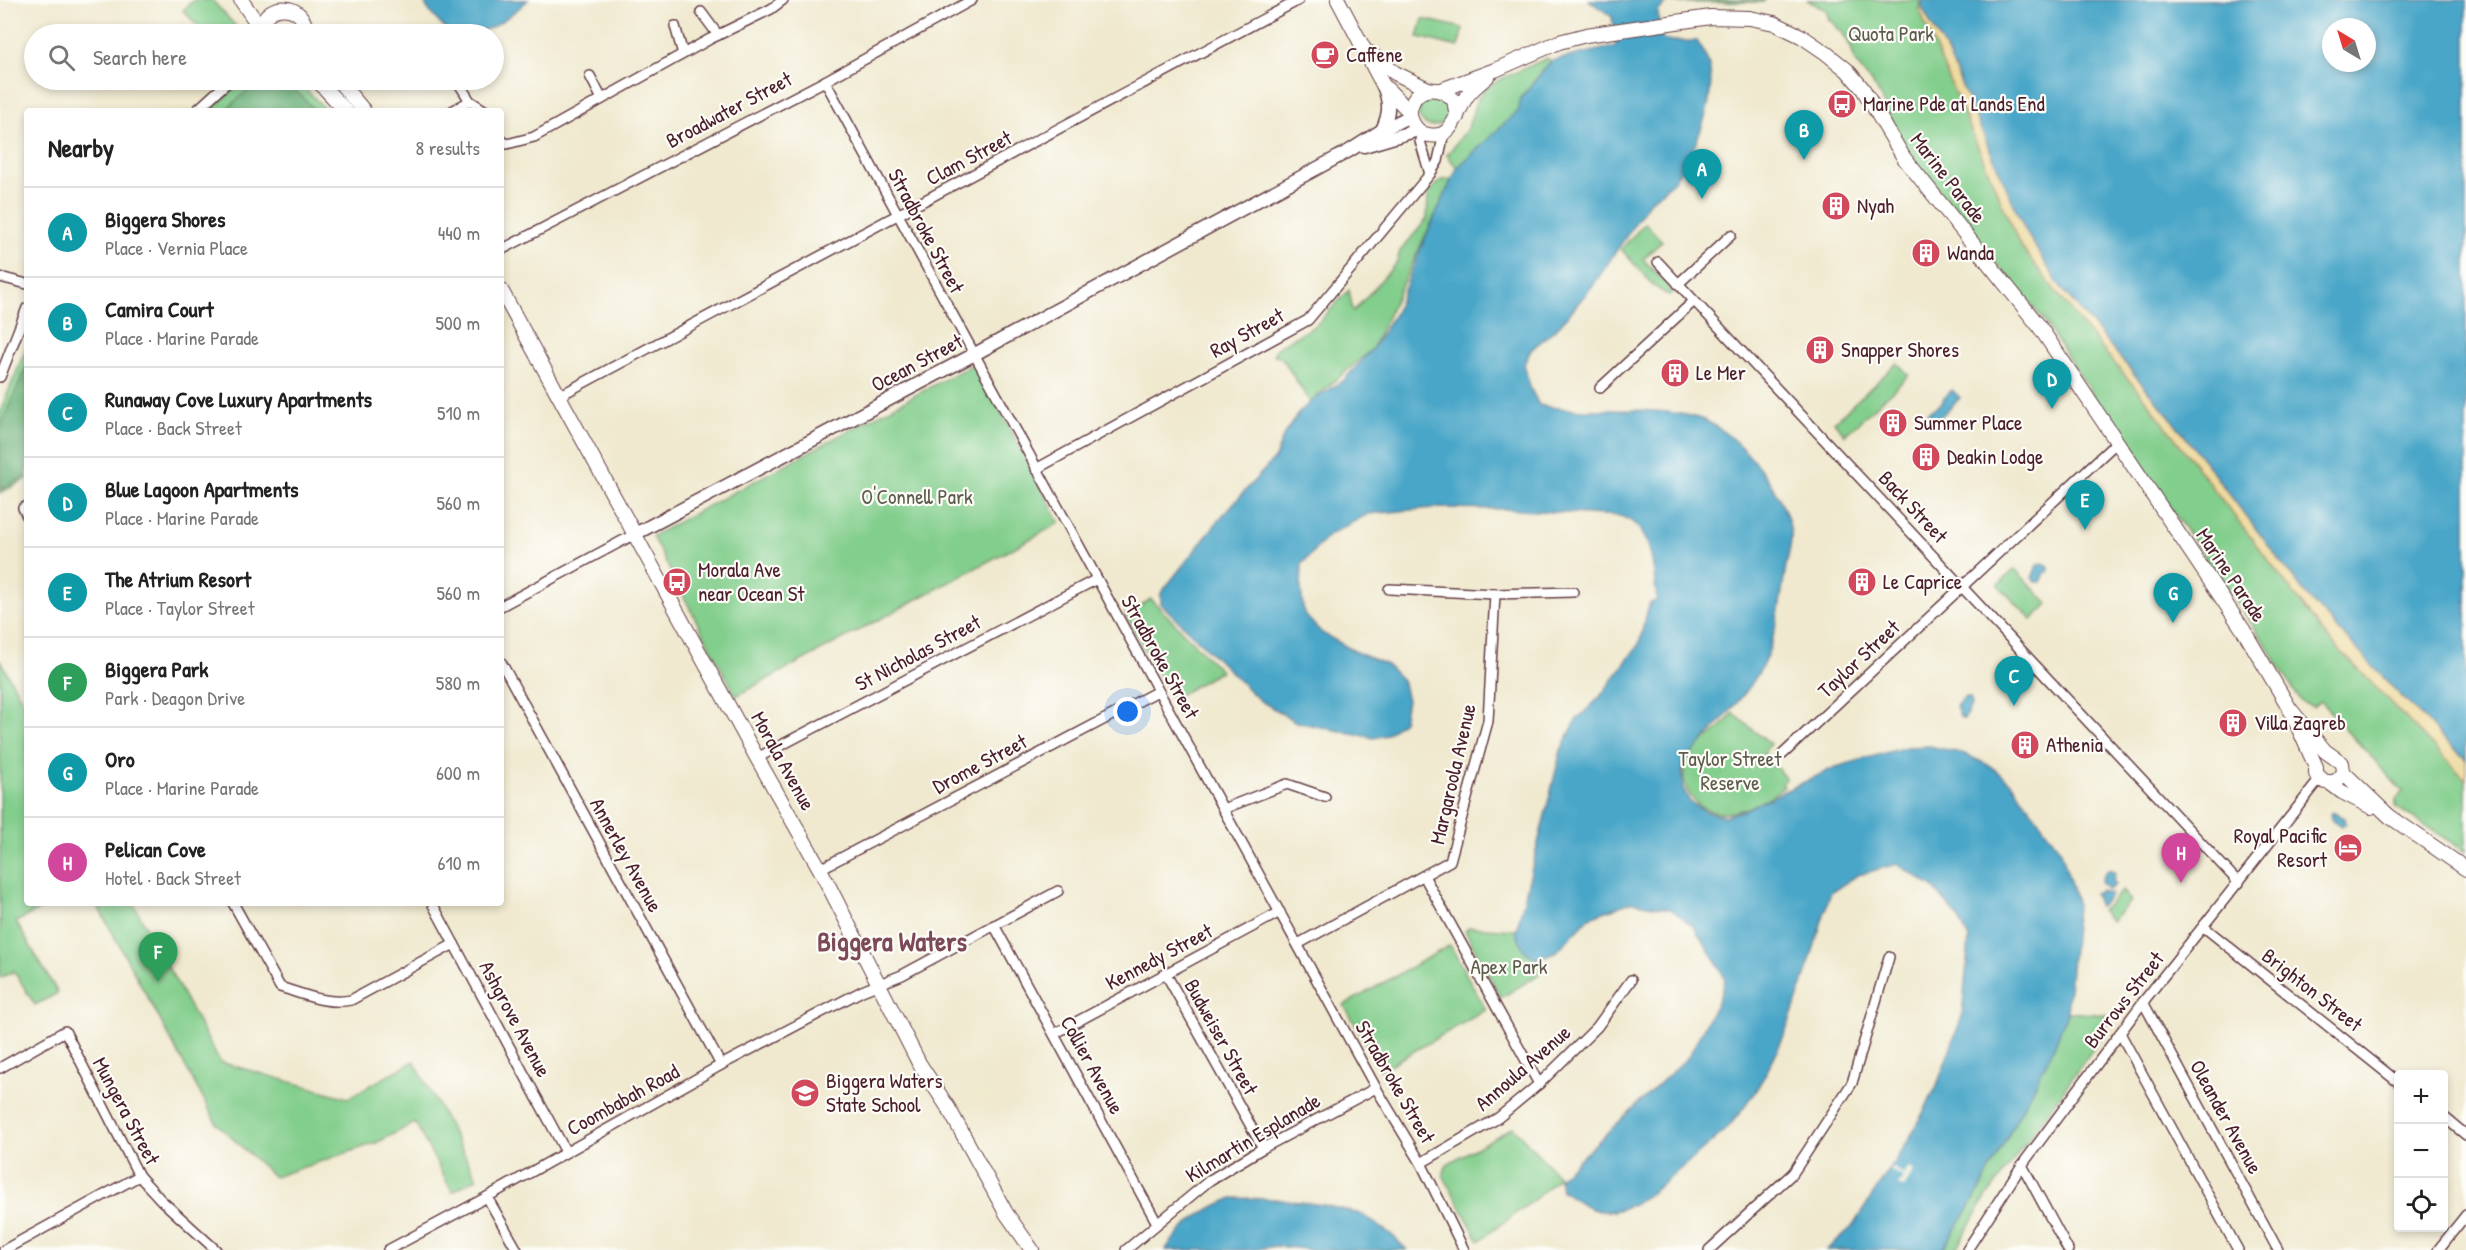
<!DOCTYPE html>
<html lang="en">
<head>
<meta charset="utf-8">
<style>
	:root { --surface:#fff; --page:#f2f2f2; --text:#222; --muted:#767676; --line:#e0e0e0; --accent:#d1495b }
	body { margin:0; font-family:"Patrick Hand",sans-serif; background:var(--page); color:var(--text) }
	.controls { position:absolute; right:18px; bottom:18px; display:grid; overflow:hidden; border-radius:6px; box-shadow:0 3px 9px #0003 }
	.controls button { width:54px; height:54px; display:grid; place-items:center; padding:0; border:0; border-bottom:2px solid var(--line); background:var(--surface); color:var(--text); font:30px sans-serif }
	.compass { position:absolute; left:2322px; top:18px; width:54px; height:54px; border-radius:50%; background:var(--surface); box-shadow:0 3px 9px #0003; rotate:322deg }
	.you { position:absolute; left:1128px; top:712px; width:21px; height:21px; margin:-15px; border:4px solid #fff; border-radius:50%; background:#1a73e8; box-shadow:0 0 0 9px #1a73e833 }
	.badge { display:grid; place-items:center; width:39px; height:39px; border-radius:50%; background:var(--accent); color:#fff; font-size:20px; font-weight:700 }
	.pin { position:absolute; translate:-50% -50px; filter:drop-shadow(0 2px 3px #0008) }
	.pin::after { content:''; position:absolute; top:32px; width:21px; height:18px; background:inherit; clip-path:polygon(0 0,100% 0,50% 100%) }
	.list { margin:0; padding:0; list-style:none }
	h2 { display:flex; justify-content:space-between; align-items:center; height:78px; margin:0; padding:0 24px; font-size:26px }
	h2 small { font-size:20px; font-weight:400; color:var(--muted) }
	.list li { display:grid; grid-template-columns:39px 1fr auto; gap:18px; align-items:center; box-sizing:border-box; height:90px; padding:0 24px; border-top:2px solid var(--line) }
	.list b { display:block; font-size:22px; white-space:nowrap }
	.list p { margin:0; font-size:20px; white-space:nowrap; color:var(--muted) }
	.list em { font-size:20px; font-style:normal; color:var(--muted) }
	.icon { flex:none; width:33px; height:33px; fill:none; stroke:currentColor; stroke-width:2; stroke-linecap:round; stroke-linejoin:round }
	.map { position:relative; flex:none; width:2466px; height:1250px; overflow:hidden }
	.search { position:absolute; background:var(--surface); box-shadow:0 3px 9px #0003; left:24px; top:24px; width:480px; height:66px; display:flex; align-items:center; gap:15px; box-sizing:border-box; padding:0 21px; border-radius:33px; color:var(--muted); font-size:22px }
	.panel { position:absolute; background:var(--surface); box-shadow:0 3px 9px #0003; left:24px; top:108px; width:480px; height:798px; border-radius:6px }
	.map>svg:first-child { display:block }
	.green { fill:#82ce8c; stroke:#66765c; stroke-width:1.5 }
	.forest { fill:#69b178; stroke:#5a6852; stroke-width:1.5 }
	.sand { fill:#eeda9e; stroke:#9c7c64; stroke-width:1.5 }
	.water { fill:#4aa6c8; stroke:#4a627a; stroke-width:1.5; fill-rule:evenodd }
	.pier { fill:#f0e9cf }
	.lines { fill:none; stroke-linecap:round; stroke-linejoin:round }
	.minor-casing { stroke:#633d44; stroke-width:12 }
	.tertiary-casing { stroke:#633d44; stroke-width:15 }
	.secondary-casing { stroke:#633d44; stroke-width:16 }
	.minor { stroke:#fff; stroke-width:9 }
	.tertiary { stroke:#fff; stroke-width:12 }
	.secondary { stroke:#fff; stroke-width:14 }
	.labels { text-anchor:middle; stroke-width:4.5; stroke-linejoin:round; paint-order:stroke }
	.park-label { font-size:21px; fill:#5e5c4d; stroke:#fdfcf7 }
	.poi-label { font-size:21px; fill:#4a1f2b; stroke:#fdfcf7; text-anchor:start }
	.street-label { font-size:21px; fill:#4a1f2b; stroke:#fdfcf7 }
	.district-label { font-size:27px; font-weight:bold; fill:#7c4958; stroke:#fdfcf7 }
</style>
</head>
<body>
<div class="map">
<svg width="2466" height="1250" viewBox="0 0 2466 1250">
	<rect width="100%" height="100%" fill="#fdfcf7"/>
	<filter id="ink" filterUnits="userSpaceOnUse"><feTurbulence type="fractalNoise" baseFrequency=".0167" numOctaves="2"/><feDisplacementMap in="SourceGraphic" scale="12" xChannelSelector="R" yChannelSelector="G"/><feConvolveMatrix kernelMatrix="1 2 1 2 8 2 1 2 1" color-interpolation-filters="sRGB"/></filter>
	<filter id="wash" filterUnits="userSpaceOnUse"><feTurbulence type="fractalNoise" baseFrequency=".008" numOctaves="4" result="noise"/><feDisplacementMap in="SourceGraphic" scale="24" xChannelSelector="R" yChannelSelector="G"/><feGaussianBlur stdDeviation="1.35" result="paint"/><feColorMatrix in="noise" values="0 0 0 0 0 0 0 0 0 0 0 0 0 0 0 0 0 1.4 0 .05"/><feComposite in="paint" operator="in"/></filter>
	<g filter="url(#wash)">
		<rect width="100%" height="100%" fill="#f0e9cf"/>
		<g class="green">
			<path d="M194,0h18l31,34h-38l-22,-24z"/>
			<path d="M1677,0h88l-2,2 -87,1z"/>
			<path d="M1807,0h113l-1,9 101,236 63,81 63,74 180,236 140,144v72l-70,-45v-8l7,-7 -83,-91 -7,6 -12,-5 -37,-61 -143,-203 -79,-120 -121,-146 -16,-22 -28,-60 -22,-28 -4,-15 -9,-15 -13,-13 -3,-9z"/>
			<path d="M1423,19l40,9 -5,19 -40,-10z"/>
			<path d="M1547,58l4,3 -31,37v11l-63,59 -10,-13 21,-27 8,-27 8,-11 15,-10z"/>
			<path d="M244,80h53l30,31h-117z"/>
			<circle cx="1433" cy="111" r="15"/>
			<path d="M1452,179l-80,170 -62,53 -28,-44 -9,-4 6,-8 37,-21 33,-35 4,22 44,-50 3,-11 27,-32 1,-26 14,-13z"/>
			<path d="M1645,223l17,18 -19,18 30,33 -4,4 -15,-10 -33,-37z"/>
			<path d="M27,346v133l-27,14v-81z"/>
			<path d="M975,363l85,160 -324,173 -84,-160z"/>
			<path d="M1897,363l12,12 -64,60 -11,-13z"/>
			<path d="M2015,569l33,35 -16,16 -34,-35z"/>
			<path d="M1151,599l70,72 -49,28 -47,-84z"/>
			<path d="M0,660l27,49v194h24l-35,19 42,71 -23,12 -21,-34 -14,7z"/>
			<path d="M1733,713l37,31 -6,9 22,26 -4,4 2,4c-25,19 -72,43 -94,8 -8,-12 -8,-23 -2,-36 5,-13 20,-20 30,-29 6,-5 10,-11 15,-17z"/>
			<path d="M2122,891l9,10 -20,20 -10,-10z"/>
			<path d="M96,903h37l87,159 128,36 66,-37 63,117 -25,14 -37,-69 -39,20 -102,34 -57,-53z"/>
			<path d="M1470,927l47,3 7,21 13,8 4,14 -40,25 -36,-67z"/>
			<path d="M1450,945l36,65 -105,60 -37,-65z"/>
			<path d="M2067,1012l43,3 -12,27 -112,156 -31,52h-13l32,-50 80,-152z"/>
			<path d="M1513,1127l46,50 -24,22 -56,42 -36,-66 4,-11z"/>
		</g>
		<g class="forest">
			<path d="M258,80h27l31,31h-91z"/>
			<path d="M27,365v111l-27,14v-63z"/>
		</g>
		<path class="sand" d="M1922,8l26,46 78,178 33,53 113,134 135,177 91,97 68,67v20l-140,-144 -180,-236 -63,-74 -63,-81 -101,-236z"/>
		<g class="water">
			<path d="M424,0h104c-22,21 -65,54 -92,19 -5,-6 -11,-11 -12,-19z"/>
			<path d="M1589,0h82l-13,11 2,25 7,5h30c6,9 12,20 13,30 5,32 -16,85 -36,109 -7,9 -16,14 -24,21l-56,83 -34,41 -29,25 -7,14 6,23 9,18c53,11 106,-2 159,13 38,11 90,77 93,116 1,10 -3,22 -5,32 -6,34 -9,75 -27,106 -20,34 -50,60 -75,91l-2,10 1,15 7,14 16,10 18,4 18,-5 94,-44 70,-20 24,-1 35,8 25,12 21,16 50,69 16,54 -10,107 -13,36 -80,152 -32,50h-116l26,-23 56,-86 28,-53 26,-72 7,-77 -11,-22 -25,-30 -36,-23 -39,11 -27,17c-26,80 -45,173 -104,236 -15,15 -32,28 -48,42 -20,18 -58,51 -87,39 -11,-5 -21,-13 -31,-19l-2,-12 130,-122 32,-62 4,-14 -5,-12 -26,-41 -23,-18 -40,-7 -41,15 -33,34 -20,8 -13,-8 -8,-19 45,-182 16,-31 22,-21 40,-54 10,-40 8,-4c-4,-30 -3,-74 -37,-84l-116,-7 -70,-1 -66,6 -39,21 -27,29 -1,26 3,24 18,19 34,19 31,13 15,15 5,20 -4,21 -17,14 -12,3 -78,-16 -37,-22 -98,-96v-11l61,-77 53,-58 9,-24 14,-20 12,-12 34,-22 28,-31 23,-36 26,-66 36,-79 62,-58 1,-11 31,-38 65,-15 -4,-29z"/>
			<path d="M1922,0h544v760l-68,-67 -91,-97 -135,-177 -113,-134 -33,-53 -78,-178 -26,-46zM2331,27h36v36h-36z"/>
			<path d="M1952,390l8,8 -25,24 -8,-9 16,-11v-3z"/>
			<path d="M2043,564l6,3v4l-4,2 -4,9h-6l-3,-4 5,-13z"/>
			<path d="M1965,697l5,1 2,6 -8,15 -4,-2 -4,-11z"/>
			<path d="M2332,812l13,6 1,6 -5,2 -10,-7 -1,-5z"/>
			<path d="M2110,869l5,4 -2,8 2,4 -7,5 -7,-7c1,-7 3,-11 9,-14z"/>
			<path d="M2101,891l10,3 -12,13 -5,-14z"/>
			<path d="M1233,1198l42,1 49,6 37,9 31,21 15,15h-94l-37,-4 -23,4h-88c21,-28 36,-39 68,-52z"/>
		</g>
		<path class="pier" d="M1892,1167l12,8 5,-7 5,3 -10,16 -6,-2 5,-8 -13,-7z"/>
	</g>
	<g filter="url(#ink)">
		<g class="lines">
			<g class="minor-casing">
				<g id="minor">
					<path d="M701,12l17,23"/>
					<path d="M675,26l8,28"/>
					<path d="M590,76l12,23"/>
					<path d="M825,81l398,728 153,279 45,75 43,87"/>
					<path d="M458,82l12,19 16,10"/>
					<path d="M196,111l34,-31"/>
					<path d="M452,111l18,-10"/>
					<path d="M1421,132l-1,9 10,33"/>
					<path d="M501,140l6,4 27,-7 176,-98 61,-30 12,-9"/>
					<path d="M501,250l324,-169 147,-81"/>
					<path d="M1658,262l581,621"/>
					<path d="M0,277l27,7"/>
					<path d="M1678,284l53,-49"/>
					<path d="M0,377l27,-69"/>
					<path d="M1600,388l94,-87"/>
					<path d="M559,396l740,-396"/>
					<path d="M1036,469l272,-149 122,-146 8,-13 6,-28"/>
					<path d="M27,506l-4,2 4,8"/>
					<path d="M1389,589l106,5 78,-2"/>
					<path d="M501,606l134,-72"/>
					<path d="M501,662l220,403"/>
					<path d="M1783,754l334,-312"/>
					<path d="M757,758l340,-179"/>
					<path d="M1223,809l64,-25 38,13"/>
					<path d="M820,869l338,-178"/>
					<path d="M1424,876l115,208"/>
					<path d="M233,903l47,84c23,7 47,18 71,13l103,-56"/>
					<path d="M432,903l134,249"/>
					<path d="M994,925l163,298"/>
					<path d="M2204,927l194,155"/>
					<path d="M1298,944l152,-83 38,-140 7,-127"/>
					<path d="M1166,974l97,174"/>
					<path d="M2143,1002l135,248"/>
					<path d="M2120,1033l118,217"/>
					<path d="M1054,1034l226,-122"/>
					<path d="M0,1068l65,-37 74,145 22,24 55,50"/>
					<path d="M2444,1117l22,18"/>
					<path d="M1421,1163l77,-45 41,-34 58,-57 34,-47"/>
					<path d="M2022,1165l46,85"/>
					<path d="M487,1197l30,53"/>
					<path d="M4,1250l135,-74"/>
					<path d="M388,1250l99,-53 234,-132 141,-74 40,-16 156,-84"/>
					<path d="M1126,1250l84,-70 53,-32 113,-60"/>
					<path d="M1709,1250l84,-77 59,-90 37,-126"/>
					<path d="M1967,1250l55,-85 121,-163 177,-223"/>
					<path d="M2438,1250l28,-35"/>
				</g>
			</g>
			<g class="tertiary-casing">
				<g id="tertiary">
					<path d="M1382,130c8,-17 8,-27 1,-44"/>
					<path d="M1364,146l54,-16"/>
					<path d="M635,534l338,-179 376,-204 33,-21 28,-14"/>
				</g>
			</g>
			<g class="secondary-casing">
				<g id="secondary">
					<path d="M241,0l20,29"/>
					<path d="M1338,0l45,85 27,27"/>
					<path d="M261,34c-3,-34 48,-34 44,0"/>
					<path d="M1370,53l25,20 33,16"/>
					<path d="M317,80l29,31"/>
					<path d="M338,80l26,31"/>
					<path d="M1441,90l54,-20 64,-28 27,-7 125,-18 39,1 24,5 27,13 25,17 21,17 16,19 41,69 135,168 205,305 46,78 35,42 17,12 1,9 -7,10h-11l-9,-8v-7l-26,-58"/>
					<path d="M1457,117l-3,-17c-12,-13 -34,-16 -42,3 -3,7 -3,15 2,22 3,5 8,9 15,10 25,5 27,-24 38,-39 5,-7 13,-13 20,-19"/>
					<path d="M501,290l256,468 63,111 99,194 30,46 57,104 26,37"/>
					<path d="M2343,772l46,44 77,53"/>
					<path d="M2330,783l12,9 29,15"/>
				</g>
			</g>
			<use href="#minor" class="minor"/>
			<use href="#tertiary" class="tertiary"/>
			<use href="#secondary" class="secondary"/>
		</g>
	</g>
	<defs>
		<g id="cafe-disc" transform="scale(1.5)"><circle r="9.5" fill="#d1495b" stroke="#fdfcf7"/><path d="M-5.5-4.5H6V0H3Q3 3.5 0 3.5H-2.5Q-5.5 3.5-5.5 0ZM3-3.2v2h1.7v-2ZM-6 4.5H4V6H-6Z" fill="#fff"/></g>
		<g id="bus-disc" transform="scale(1.5)"><circle r="9.5" fill="#d1495b" stroke="#fdfcf7"/><path d="M-5-6H5V4H4V6H2V4H-2V6H-4V4H-5ZM-3.5-4V0h7V-4ZM-3.5 1.2v1.5H-2V1.2ZM2 1.2v1.5H3.5V1.2Z" fill="#fff"/></g>
		<g id="building-disc" transform="scale(1.5)"><circle r="9.5" fill="#d1495b" stroke="#fdfcf7"/><path d="M-4-6H4V6H1V3H-1V6H-4ZM-2.5-4.3h1.7v1.8h-1.7ZM.8-4.3h1.7v1.8H.8ZM-2.5-1h1.7V.8h-1.7ZM.8-1h1.7V.8H.8Z" fill="#fff"/></g>
		<g id="hotel-disc" transform="scale(1.5)"><circle r="9.5" fill="#d1495b" stroke="#fdfcf7"/><path d="M-6-4.5h1.5V1H6V5H4.5V3h-9V5H-6ZM-4 0a1.8 1.8 0 1 1 3.6 0ZM.5 0V-2.5h3Q6-2.5 6 0Z" fill="#fff"/></g>
		<g id="school-disc" transform="scale(1.5)"><circle r="9.5" fill="#d1495b" stroke="#fdfcf7"/><path d="M0-5L7-2L0 1L-7-2ZM-4 1L0 2.5L4 1V4Q0 6-4 4Z" fill="#fff"/></g>
	</defs>
	<g fill-rule="evenodd">
		<use href="#cafe-disc" x="1325" y="55"/>
		<use href="#bus-disc" x="1842" y="104"/>
		<use href="#building-disc" x="1836" y="206"/>
		<use href="#building-disc" x="1926" y="253"/>
		<use href="#building-disc" x="1820" y="350"/>
		<use href="#building-disc" x="1675" y="373"/>
		<use href="#building-disc" x="1893" y="423"/>
		<use href="#building-disc" x="1926" y="457"/>
		<use href="#bus-disc" x="677" y="582"/>
		<use href="#building-disc" x="1862" y="582"/>
		<use href="#building-disc" x="2233" y="723"/>
		<use href="#building-disc" x="2025" y="745"/>
		<use href="#hotel-disc" x="2348" y="848"/>
		<use href="#school-disc" x="805" y="1093"/>
	</g>
	<g class="labels">
		<g class="park-label">
			<text x="1891" y="41">Quota Park</text>
			<text x="917" y="504">O'Connell Park</text>
			<text x="1730" y="766">Taylor Street<tspan x="1730" dy="24">Reserve</tspan></text>
			<text x="1509" y="974">Apex Park</text>
		</g>
		<g class="poi-label">
			<text x="1346" y="62">Caffene</text>
			<text x="1863" y="111">Marine Pde at Lands End</text>
			<text x="1857" y="213">Nyah</text>
			<text x="1947" y="260">Wanda</text>
			<text x="1841" y="357">Snapper Shores</text>
			<text x="1696" y="380">Le Mer</text>
			<text x="1914" y="430">Summer Place</text>
			<text x="1947" y="464">Deakin Lodge</text>
			<text x="698" y="577">Morala Ave<tspan x="698" dy="24">near Ocean St</tspan></text>
			<text x="1883" y="589">Le Caprice</text>
			<text x="2254" y="730">Villa Zagreb</text>
			<text x="2046" y="752">Athenia</text>
			<text x="2327" y="843" text-anchor="end">Royal Pacific<tspan x="2327" dy="24">Resort</tspan></text>
			<text x="826" y="1088">Biggera Waters<tspan x="826" dy="24">State School</tspan></text>
		</g>
		<g class="street-label">
			<text transform="translate(729 110) rotate(-28)" y="7">Broadwater Street</text>
			<text transform="translate(969 158) rotate(-28)" y="7">Clam Street</text>
			<text transform="translate(1948 178) rotate(52)" y="7">Marine Parade</text>
			<text transform="translate(926 231) rotate(62)" y="7">Stradbroke Street</text>
			<text transform="translate(1247 333) rotate(-29)" y="7">Ray Street</text>
			<text transform="translate(917 363) rotate(-28)" y="7">Ocean Street</text>
			<text transform="translate(1913 507) rotate(47)" y="7">Back Street</text>
			<text transform="translate(2231 575) rotate(56)" y="7">Marine Parade</text>
			<text transform="translate(918 653) rotate(-28)" y="7">St Nicholas Street</text>
			<text transform="translate(1160 657) rotate(61)" y="7">Stradbroke Street</text>
			<text transform="translate(1859 659) rotate(-43)" y="7">Taylor Street</text>
			<text transform="translate(783 761) rotate(61)" y="7">Morala Avenue</text>
			<text transform="translate(980 764) rotate(-28)" y="7">Drome Street</text>
			<text transform="translate(1453 774) rotate(-77)" y="7">Margaroola Avenue</text>
			<text transform="translate(626 855) rotate(61)" y="7">Annerley Avenue</text>
			<text transform="translate(1159 957) rotate(-28)" y="7">Kennedy Street</text>
			<text transform="translate(2312 990) rotate(38)" y="7">Brighton Street</text>
			<text transform="translate(2124 1000) rotate(-52)" y="7">Burrows Street</text>
			<text transform="translate(515 1019) rotate(62)" y="7">Ashgrove Avenue</text>
			<text transform="translate(1221 1037) rotate(61)" y="7">Budweiser Street</text>
			<text transform="translate(1092 1065) rotate(61)" y="7">Collier Avenue</text>
			<text transform="translate(1523 1068) rotate(-41)" y="7">Annoula Avenue</text>
			<text transform="translate(1395 1082) rotate(60)" y="7">Stradbroke Street</text>
			<text transform="translate(623 1100) rotate(-29)" y="7">Coombabah Road</text>
			<text transform="translate(126 1111) rotate(62)" y="7">Mungera Street</text>
			<text transform="translate(2226 1117) rotate(61)" y="7">Oleander Avenue</text>
			<text transform="translate(1253 1138) rotate(-31)" y="7">Kilmartin Esplanade</text>
		</g>
		<g class="district-label">
			<text x="892" y="951">Biggera Waters</text>
		</g>
	</g>
</svg>
<div class="controls">
<button>+</button>
<button>−</button>
<button><svg class="icon" aria-label="locate" viewBox="0 0 24 24"><circle cx="12" cy="12" r="6"/><path d="M12 2v4M12 18v4M2 12h4M18 12h4"/></svg></button>
</div>
<svg class="compass" viewBox="-18 -18 36 36"><path d="M0-13l5 13h-10z" fill="#e53935"/><path d="M0 13l5-13h-10z" fill="#767676"/></svg>
<div class="you"></div>
<div class="pin badge" style="left:1702px;top:199px;background:#0f9aa8">A</div>
<div class="pin badge" style="left:1804px;top:160px;background:#0f9aa8">B</div>
<div class="pin badge" style="left:2014px;top:706px;background:#0f9aa8">C</div>
<div class="pin badge" style="left:2052px;top:409px;background:#0f9aa8">D</div>
<div class="pin badge" style="left:2085px;top:530px;background:#0f9aa8">E</div>
<div class="pin badge" style="left:158px;top:982px;background:#2e9e5b">F</div>
<div class="pin badge" style="left:2173px;top:623px;background:#0f9aa8">G</div>
<div class="pin badge" style="left:2181px;top:883px;background:#d1479c">H</div>
<div class="search"><svg class="icon" aria-label="search" viewBox="0 0 24 24"><circle cx="10" cy="10" r="6"/><path d="M15 15l6 6"/></svg>Search here</div>
<section class="panel">
<h2>Nearby<small>8 results</small></h2>
<ul class="list">
<li><span class="badge" style="background:#0f9aa8">A</span><div><b>Biggera Shores</b><p>Place · Vernia Place</p></div><em>440 m</em></li>
<li><span class="badge" style="background:#0f9aa8">B</span><div><b>Camira Court</b><p>Place · Marine Parade</p></div><em>500 m</em></li>
<li><span class="badge" style="background:#0f9aa8">C</span><div><b>Runaway Cove Luxury Apartments</b><p>Place · Back Street</p></div><em>510 m</em></li>
<li><span class="badge" style="background:#0f9aa8">D</span><div><b>Blue Lagoon Apartments</b><p>Place · Marine Parade</p></div><em>560 m</em></li>
<li><span class="badge" style="background:#0f9aa8">E</span><div><b>The Atrium Resort</b><p>Place · Taylor Street</p></div><em>560 m</em></li>
<li><span class="badge" style="background:#2e9e5b">F</span><div><b>Biggera Park</b><p>Park · Deagon Drive</p></div><em>580 m</em></li>
<li><span class="badge" style="background:#0f9aa8">G</span><div><b>Oro</b><p>Place · Marine Parade</p></div><em>600 m</em></li>
<li><span class="badge" style="background:#d1479c">H</span><div><b>Pelican Cove</b><p>Hotel · Back Street</p></div><em>610 m</em></li>
</ul>
</section>
</div>
</body>
</html>
